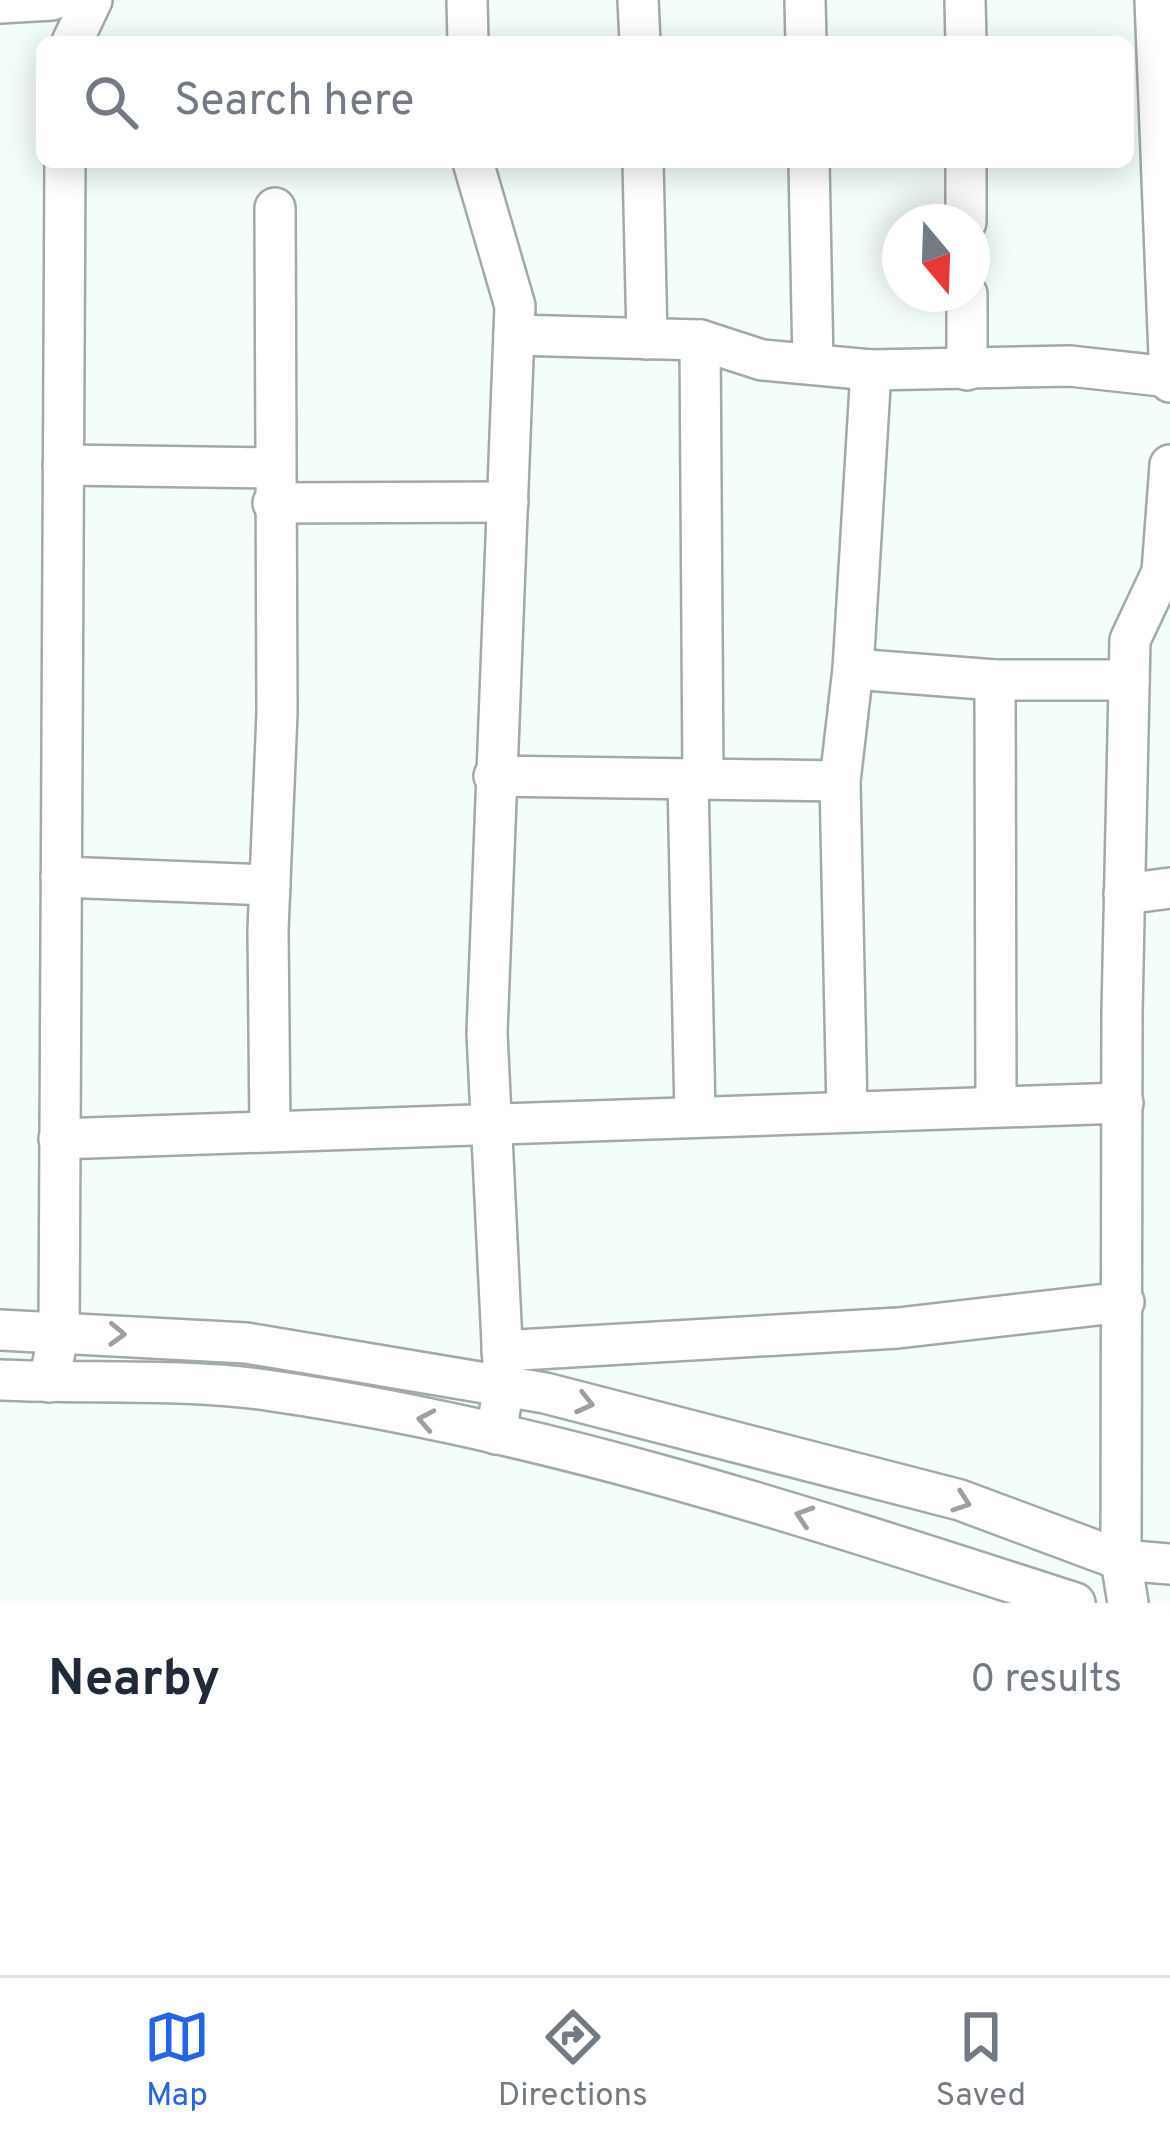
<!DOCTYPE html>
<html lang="en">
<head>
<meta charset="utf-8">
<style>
	:root { --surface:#fff; --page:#f2f2f3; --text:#1f2937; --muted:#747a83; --line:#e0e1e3; --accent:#2563eb }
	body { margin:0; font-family:Overpass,sans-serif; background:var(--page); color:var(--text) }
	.compass { position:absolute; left:882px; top:204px; width:108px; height:108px; border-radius:50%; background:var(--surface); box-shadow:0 6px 30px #0003; rotate:161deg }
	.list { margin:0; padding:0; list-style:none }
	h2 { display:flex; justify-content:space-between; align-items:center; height:156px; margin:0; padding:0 48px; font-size:51px }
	h2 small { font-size:39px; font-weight:400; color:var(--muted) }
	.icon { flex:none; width:66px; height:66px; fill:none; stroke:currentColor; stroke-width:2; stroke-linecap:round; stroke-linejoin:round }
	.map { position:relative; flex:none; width:1170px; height:1603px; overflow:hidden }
	.search { position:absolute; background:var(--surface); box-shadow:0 6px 30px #0003; left:36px; right:36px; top:36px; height:132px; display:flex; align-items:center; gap:30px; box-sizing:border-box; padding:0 42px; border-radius:18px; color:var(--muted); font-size:45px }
	.sheet { height:372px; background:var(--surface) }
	nav { display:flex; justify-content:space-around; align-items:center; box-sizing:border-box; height:168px; border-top:3px solid var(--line); background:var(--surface); font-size:33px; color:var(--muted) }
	nav a { display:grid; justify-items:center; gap:6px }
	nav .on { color:var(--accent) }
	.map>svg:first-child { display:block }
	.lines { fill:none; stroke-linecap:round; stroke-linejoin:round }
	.minor-casing { stroke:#a1aaa5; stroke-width:44 }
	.minor { stroke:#fff; stroke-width:39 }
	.oneway { stroke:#9ea09f }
</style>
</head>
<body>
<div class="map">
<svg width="1170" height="1603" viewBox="0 0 1170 1603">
	<rect width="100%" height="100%" fill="#f4fef9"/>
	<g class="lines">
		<g class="minor-casing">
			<g id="minor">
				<path d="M467,0l1,42"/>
				<path d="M638,0l2,42"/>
				<path d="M805,0l1,42"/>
				<path d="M965,0l1,42"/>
				<path d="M1155,0l15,382"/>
				<path d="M0,3l52,-3"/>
				<path d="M72,42l20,-42"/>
				<path d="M473,162l42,144 -28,727 17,352 -8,49"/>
				<path d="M643,162l4,177"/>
				<path d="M809,162l4,202"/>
				<path d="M966,162v60"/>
				<path d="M967,294v76"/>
				<path d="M514,335l186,5 62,20 109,10 199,-4 100,11"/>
				<path d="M700,340l3,439"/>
				<path d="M871,370l-18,299 142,11h134"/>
				<path d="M63,465l210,3"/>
				<path d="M273,503l235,-1"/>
				<path d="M995,680l1,427"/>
				<path d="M494,776l346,5 7,330"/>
				<path d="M688,779l7,337"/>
				<path d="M840,781l13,-112"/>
				<path d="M61,877l209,8"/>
				<path d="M1124,894l46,-6"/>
				<path d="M270,1130l-2,-200 9,-217 -2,-505"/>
				<path d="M59,1139l1064,-36"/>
				<path d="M0,1330l246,13 299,50 415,107 161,60 49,4"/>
				<path d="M502,1351l396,-23 226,-26"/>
				<path d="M0,1380c87,4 189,-2 273,11 276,40 538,127 802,212"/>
				<path d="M49,1382l10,-50 6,-1170"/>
				<path d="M1128,1603l-7,-43 1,-548 8,-372 32,-68 8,-107"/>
			</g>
		</g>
		<use href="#minor" class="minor"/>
	</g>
	<defs><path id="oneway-chevron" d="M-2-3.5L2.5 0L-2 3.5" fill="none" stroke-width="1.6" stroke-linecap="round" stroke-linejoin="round" transform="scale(3)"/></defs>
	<g class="oneway">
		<use href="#oneway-chevron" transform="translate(117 1334) rotate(2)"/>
		<use href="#oneway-chevron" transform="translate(585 1403) rotate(14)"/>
		<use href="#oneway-chevron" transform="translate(426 1420) rotate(-169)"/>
		<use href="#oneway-chevron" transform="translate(962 1502) rotate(19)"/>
		<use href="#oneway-chevron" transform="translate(804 1516) rotate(-162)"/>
	</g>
</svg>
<svg class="compass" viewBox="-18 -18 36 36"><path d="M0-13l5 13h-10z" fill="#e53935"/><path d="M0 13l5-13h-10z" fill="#747a83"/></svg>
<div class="search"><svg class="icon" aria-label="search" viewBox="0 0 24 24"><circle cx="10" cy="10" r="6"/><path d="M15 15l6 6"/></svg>Search here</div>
</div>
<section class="sheet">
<h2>Nearby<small>0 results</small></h2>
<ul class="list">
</ul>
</section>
<nav>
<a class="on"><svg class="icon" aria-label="map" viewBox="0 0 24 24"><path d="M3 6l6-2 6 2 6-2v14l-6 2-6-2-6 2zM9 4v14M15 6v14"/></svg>Map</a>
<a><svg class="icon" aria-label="directions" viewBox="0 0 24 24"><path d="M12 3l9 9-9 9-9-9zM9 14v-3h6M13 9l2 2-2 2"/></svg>Directions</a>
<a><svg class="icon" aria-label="saved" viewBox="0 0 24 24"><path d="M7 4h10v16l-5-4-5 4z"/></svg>Saved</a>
</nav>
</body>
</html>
